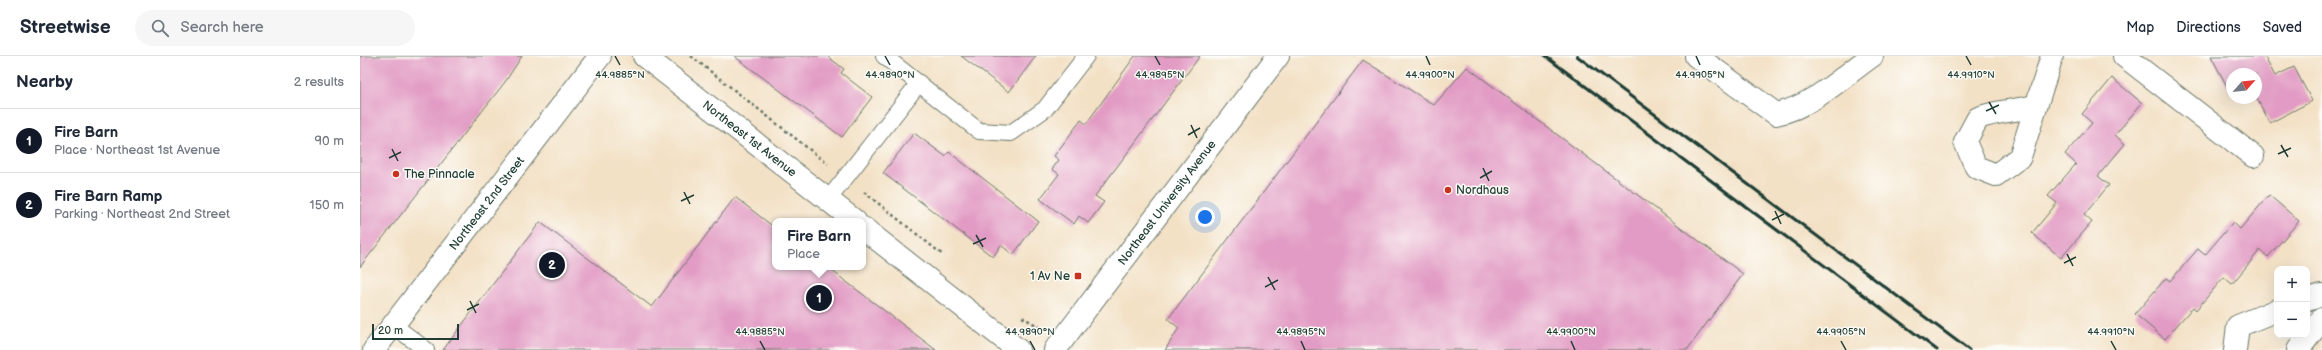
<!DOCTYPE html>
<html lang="en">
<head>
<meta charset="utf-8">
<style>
	:root { --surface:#fff; --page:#f6f6f7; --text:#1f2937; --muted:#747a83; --line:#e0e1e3; --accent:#111827 }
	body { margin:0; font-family:"Balsamiq Sans",sans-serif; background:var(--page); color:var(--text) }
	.controls { position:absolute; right:12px; bottom:12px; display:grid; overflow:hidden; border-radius:8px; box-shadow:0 4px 16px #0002 }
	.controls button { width:36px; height:36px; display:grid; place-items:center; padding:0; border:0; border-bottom:1px solid var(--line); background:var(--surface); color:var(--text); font:20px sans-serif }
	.compass { position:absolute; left:1866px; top:12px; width:36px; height:36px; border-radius:50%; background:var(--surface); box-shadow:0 4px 16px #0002; rotate:63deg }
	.scale { position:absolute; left:12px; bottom:10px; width:87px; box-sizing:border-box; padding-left:4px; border:2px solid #1f3d34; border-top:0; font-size:11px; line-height:14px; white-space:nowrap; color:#1f3d34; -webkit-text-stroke:3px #fdfcf7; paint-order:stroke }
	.you { position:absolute; left:845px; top:161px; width:14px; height:14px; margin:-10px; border:3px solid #fff; border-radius:50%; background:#1a73e8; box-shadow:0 0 0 6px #1a73e833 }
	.badge { display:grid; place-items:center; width:26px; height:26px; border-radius:50%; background:var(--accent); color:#fff; font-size:13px; font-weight:700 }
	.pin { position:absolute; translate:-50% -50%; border:2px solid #fff; box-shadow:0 1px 4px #0006 }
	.popup { position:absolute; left:412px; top:162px; width:94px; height:52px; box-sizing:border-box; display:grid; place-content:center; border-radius:8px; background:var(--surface); filter:drop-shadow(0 1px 3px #0005); font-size:13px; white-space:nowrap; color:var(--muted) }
	.popup b { font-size:15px; color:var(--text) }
	.popup::after { content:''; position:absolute; left:50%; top:100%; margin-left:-8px; border:8px solid transparent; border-top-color:var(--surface) }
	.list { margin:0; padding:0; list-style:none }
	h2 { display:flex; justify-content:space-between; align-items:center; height:52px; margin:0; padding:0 16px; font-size:17px }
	h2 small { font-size:13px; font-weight:400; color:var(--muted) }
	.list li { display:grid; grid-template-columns:26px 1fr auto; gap:12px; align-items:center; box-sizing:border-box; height:64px; padding:0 16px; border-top:1px solid var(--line) }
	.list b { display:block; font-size:15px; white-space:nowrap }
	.list p { margin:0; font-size:13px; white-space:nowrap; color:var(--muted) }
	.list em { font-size:13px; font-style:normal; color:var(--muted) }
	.icon { flex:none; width:22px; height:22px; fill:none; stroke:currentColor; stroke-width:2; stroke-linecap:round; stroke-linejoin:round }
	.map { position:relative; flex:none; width:1962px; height:294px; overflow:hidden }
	header { display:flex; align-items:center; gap:24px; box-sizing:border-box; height:56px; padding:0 20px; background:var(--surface); border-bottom:1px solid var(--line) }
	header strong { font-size:19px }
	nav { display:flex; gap:22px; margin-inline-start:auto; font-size:14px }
	.search { width:280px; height:36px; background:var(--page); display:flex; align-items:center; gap:10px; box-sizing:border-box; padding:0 14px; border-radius:22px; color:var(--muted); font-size:15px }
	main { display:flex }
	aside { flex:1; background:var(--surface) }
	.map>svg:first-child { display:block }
	.building { fill:#e29bc4 }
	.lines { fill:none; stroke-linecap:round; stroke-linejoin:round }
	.service-casing { stroke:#697667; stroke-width:18 }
	.minor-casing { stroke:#697667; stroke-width:24 }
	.tertiary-casing { stroke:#697667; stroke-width:24 }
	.secondary-casing { stroke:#697667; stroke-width:24 }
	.path { stroke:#697667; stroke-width:2.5; stroke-dasharray:3 3; stroke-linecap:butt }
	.service { stroke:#fff; stroke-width:16 }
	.minor { stroke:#fff; stroke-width:22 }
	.tertiary { stroke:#fff; stroke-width:22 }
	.secondary { stroke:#fff; stroke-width:22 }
	.rail { stroke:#1f3d34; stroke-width:3 }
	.ticks { fill:none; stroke:#1f3d34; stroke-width:1.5 }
	.poi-dot { fill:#c8321e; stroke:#fdfcf7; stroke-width:1.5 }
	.labels { text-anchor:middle; stroke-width:3; stroke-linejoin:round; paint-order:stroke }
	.street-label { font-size:12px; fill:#1f3d34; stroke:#fdfcf7 }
	.poi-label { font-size:12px; fill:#1f3d34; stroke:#fdfcf7; text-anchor:start }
	.ticks-label { font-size:10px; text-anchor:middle; fill:#1f3d34; stroke:#fdfcf7; stroke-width:3; stroke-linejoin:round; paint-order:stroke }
</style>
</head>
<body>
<header>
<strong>Streetwise</strong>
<div class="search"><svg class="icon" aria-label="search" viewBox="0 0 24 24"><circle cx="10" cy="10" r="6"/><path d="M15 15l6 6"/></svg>Search here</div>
<nav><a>Map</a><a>Directions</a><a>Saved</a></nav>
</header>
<main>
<aside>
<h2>Nearby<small>2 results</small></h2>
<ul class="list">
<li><span class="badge">1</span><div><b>Fire Barn</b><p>Place · Northeast 1st Avenue</p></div><em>90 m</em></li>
<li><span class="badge">2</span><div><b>Fire Barn Ramp</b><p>Parking · Northeast 2nd Street</p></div><em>150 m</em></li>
</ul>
</aside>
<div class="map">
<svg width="1962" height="294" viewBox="0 0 1962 294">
	<rect width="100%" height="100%" fill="#fdfcf7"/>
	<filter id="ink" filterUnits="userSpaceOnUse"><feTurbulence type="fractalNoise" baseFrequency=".025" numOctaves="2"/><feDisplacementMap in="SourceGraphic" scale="8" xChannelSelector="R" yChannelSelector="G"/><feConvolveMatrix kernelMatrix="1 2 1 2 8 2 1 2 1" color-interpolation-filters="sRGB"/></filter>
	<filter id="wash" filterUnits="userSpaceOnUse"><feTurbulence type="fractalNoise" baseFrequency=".012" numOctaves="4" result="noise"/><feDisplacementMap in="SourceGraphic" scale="16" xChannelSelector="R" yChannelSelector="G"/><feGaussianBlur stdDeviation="0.9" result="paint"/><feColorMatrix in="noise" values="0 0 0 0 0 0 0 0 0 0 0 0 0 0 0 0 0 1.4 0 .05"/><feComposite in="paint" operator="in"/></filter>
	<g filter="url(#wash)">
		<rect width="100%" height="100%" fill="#f3e1c6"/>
		<g id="blocks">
			<g class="building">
				<path d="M0,0h162l-17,26 -145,185z"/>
				<path d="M374,0h93l17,13 -3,4 31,24 -30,40z"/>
				<path d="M601,0h75l-27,36z"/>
				<path d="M775,0h65l-105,140 9,6 -16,21 -9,-7 -5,8 -34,-25 19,-25 -7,-5 7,-9 -5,-4 27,-36 5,4z"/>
				<path d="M1851,0h53l11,20 19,-9 18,34 -42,22 -14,-26v-23h-24l-1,20z"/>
				<path d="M1003,4l71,45 33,-38 276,207 -56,76h-522l14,-22 -11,-9z"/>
				<path d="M1752,22l30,25 -27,32 10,9 -27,32 11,9 -25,30 8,7 -31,36 -29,-25 25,-30 -9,-7 28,-32 -11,-10 27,-31 -10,-9z"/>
				<path d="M554,77l31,23 4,-4 89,69 -25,34 -12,-10 -8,12 -110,-84z"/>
				<path d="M1909,139l30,26 -31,36 -8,-7 -28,34 -8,-7 -28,33 -3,-3 -28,32 -30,-25 31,-36 4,3 28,-32 7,6 28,-33 7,7z"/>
				<path d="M375,141l40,31v39h52l109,83h-493l97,-128 112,85z"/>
			</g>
		</g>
	</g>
	<g filter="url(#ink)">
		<use href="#blocks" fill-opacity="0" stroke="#697667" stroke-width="1"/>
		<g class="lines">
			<g class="service-casing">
				<g id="service">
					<path d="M524,0l95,75 32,2 34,-24 41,-53"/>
					<path d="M468,144l91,-117"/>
					<path d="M33,269l33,25"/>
				</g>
			</g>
			<g class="minor-casing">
				<g id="minor">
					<path d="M1336,0l80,58c36,-7 66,-37 96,-58"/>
					<path d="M1764,0l129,100"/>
					<path d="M1675,50c-20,5 -38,5 -57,12l-13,24 11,25 20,8 24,-18 32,-101"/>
					<path d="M1947,244l15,-5"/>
					<path d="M1875,294l3,-24 39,-16"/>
					<path d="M1938,294l24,-31"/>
				</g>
			</g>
			<g class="tertiary-casing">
				<g id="tertiary">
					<path id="s1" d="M14,294l226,-294"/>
				</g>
			</g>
			<g class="secondary-casing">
				<g id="secondary">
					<path id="s2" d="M284,0l211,165"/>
					<path d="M503,172l155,122"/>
					<path id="s3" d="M695,294l223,-294"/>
				</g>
			</g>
			<g class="path">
				<path d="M331,0l137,108"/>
				<path d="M504,136l79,63"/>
				<path d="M662,261l18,10"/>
			</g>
			<use href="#service" class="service"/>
			<use href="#minor" class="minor"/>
			<use href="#tertiary" class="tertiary"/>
			<use href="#secondary" class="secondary"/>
			<g class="rail">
				<path d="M1185,0l392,294"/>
				<path d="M1217,0l392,294"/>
			</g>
		</g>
	</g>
	<path class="ticks" d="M255,0l5,9M525,0l5,9M795,0l5,9M1066,0l4,9M1336,0l4,9M1606,0l5,9M1629,46l7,12M1626,55l13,-6M831,69l6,13M828,79l12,-7M1921,89l7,12M32,93l6,12M1918,98l13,-6M29,102l12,-6M1123,112l6,13M1120,122l12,-7M324,136l6,12M321,145l13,-6M1415,155l6,13M1412,164l12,-6M616,179l7,12M613,188l13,-6M1707,198l6,12M1704,207l12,-6M908,221l7,13M905,231l13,-7M110,245l6,12M107,254l12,-6M400,285l5,9M670,285l5,9M941,285l4,9M1211,285l4,9M1481,285l5,9M1751,285l5,9"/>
	<g class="poi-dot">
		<circle cx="36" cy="118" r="4"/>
		<circle cx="1088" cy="134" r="4"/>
		<rect x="714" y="216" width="8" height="8" rx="2"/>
	</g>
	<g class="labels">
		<g class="street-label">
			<text dy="4" stroke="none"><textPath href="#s2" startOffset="134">Northeast 1st Avenue</textPath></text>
			<text dy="4" stroke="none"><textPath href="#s1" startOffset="185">Northeast 2nd Street</textPath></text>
			<text dy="4" stroke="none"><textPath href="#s3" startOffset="185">Northeast University Avenue</textPath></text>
		</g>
		<g class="poi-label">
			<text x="44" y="122">The Pinnacle</text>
			<text x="1096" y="138">Nordhaus</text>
			<text x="710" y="224" text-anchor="end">1 Av Ne</text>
		</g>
	</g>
	<g class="ticks-label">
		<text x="260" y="22">44.9885°N</text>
		<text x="530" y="22">44.9890°N</text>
		<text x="800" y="22">44.9895°N</text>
		<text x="1070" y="22">44.9900°N</text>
		<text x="1340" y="22">44.9905°N</text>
		<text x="1611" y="22">44.9910°N</text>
		<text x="400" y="279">44.9885°N</text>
		<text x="670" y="279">44.9890°N</text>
		<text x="941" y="279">44.9895°N</text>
		<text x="1211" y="279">44.9900°N</text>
		<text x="1481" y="279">44.9905°N</text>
		<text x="1751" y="279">44.9910°N</text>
	</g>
</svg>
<div class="controls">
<button>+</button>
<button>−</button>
</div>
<svg class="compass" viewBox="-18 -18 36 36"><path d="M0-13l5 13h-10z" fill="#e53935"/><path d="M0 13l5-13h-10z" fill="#747a83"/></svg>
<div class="scale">20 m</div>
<div class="you"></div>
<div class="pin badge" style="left:459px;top:242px">1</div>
<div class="popup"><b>Fire Barn</b>Place</div>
<div class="pin badge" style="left:192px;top:209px">2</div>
</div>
</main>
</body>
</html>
